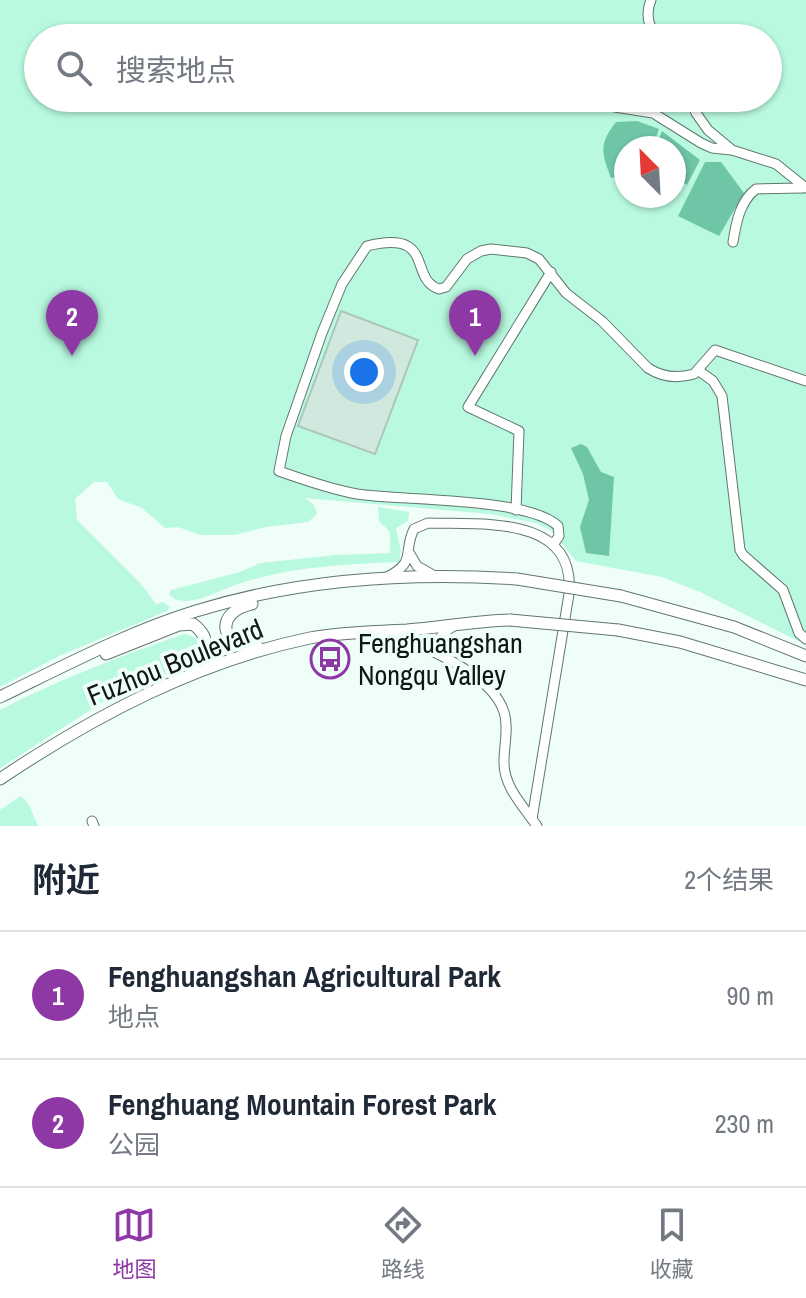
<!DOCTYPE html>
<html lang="zh">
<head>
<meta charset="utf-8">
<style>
	:root { --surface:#fff; --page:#f6f6f7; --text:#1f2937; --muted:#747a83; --line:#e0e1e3; --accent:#8d38a5 }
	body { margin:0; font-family:"Archivo Narrow","Noto Sans SC",sans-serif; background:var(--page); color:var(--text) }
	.compass { position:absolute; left:614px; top:136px; width:72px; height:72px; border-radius:50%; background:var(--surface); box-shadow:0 2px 6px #0004; rotate:336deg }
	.you { position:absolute; left:364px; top:372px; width:28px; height:28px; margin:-20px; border:6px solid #fff; border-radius:50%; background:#1a73e8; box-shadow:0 0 0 12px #1a73e833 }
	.badge { display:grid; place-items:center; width:52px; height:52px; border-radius:50%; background:var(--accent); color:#fff; font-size:26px; font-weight:700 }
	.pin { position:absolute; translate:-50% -66px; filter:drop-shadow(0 2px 4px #0008) }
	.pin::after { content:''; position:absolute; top:42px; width:28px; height:24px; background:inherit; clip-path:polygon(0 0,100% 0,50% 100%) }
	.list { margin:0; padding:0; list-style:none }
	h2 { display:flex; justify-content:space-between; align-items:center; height:104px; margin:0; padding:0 32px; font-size:34px }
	h2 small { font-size:26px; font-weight:400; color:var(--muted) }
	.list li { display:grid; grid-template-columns:52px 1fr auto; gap:24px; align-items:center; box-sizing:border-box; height:128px; padding:0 32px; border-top:2px solid var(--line) }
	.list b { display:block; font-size:30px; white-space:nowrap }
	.list p { margin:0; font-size:26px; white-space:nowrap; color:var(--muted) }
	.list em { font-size:26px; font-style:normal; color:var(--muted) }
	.icon { flex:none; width:44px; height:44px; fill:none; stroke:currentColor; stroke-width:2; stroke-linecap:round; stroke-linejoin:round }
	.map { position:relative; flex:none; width:806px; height:826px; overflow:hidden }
	.search { position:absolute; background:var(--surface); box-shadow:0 2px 6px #0004; left:24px; right:24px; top:24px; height:88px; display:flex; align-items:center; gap:20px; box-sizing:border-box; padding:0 28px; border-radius:44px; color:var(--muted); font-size:30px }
	.sheet { height:360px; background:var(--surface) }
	nav { display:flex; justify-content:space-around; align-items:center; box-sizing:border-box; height:112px; border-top:2px solid var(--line); background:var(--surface); font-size:22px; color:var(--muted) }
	nav a { display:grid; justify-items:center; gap:4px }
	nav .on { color:var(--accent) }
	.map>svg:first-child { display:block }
	.green { fill:#b8f9df; fill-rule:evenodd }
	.water { fill:#6fc6a6 }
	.building { fill:#d0e8de; stroke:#aec5bb; stroke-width:2 }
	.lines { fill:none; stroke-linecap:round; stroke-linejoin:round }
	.minor-casing { stroke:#61776e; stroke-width:11 }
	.major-casing { stroke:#61776e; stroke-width:13 }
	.minor { stroke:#fff; stroke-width:9 }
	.major { stroke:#fff; stroke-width:11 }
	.major-bridge-casing { stroke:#61776e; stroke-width:13; stroke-linecap:butt }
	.major-bridge { stroke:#fff; stroke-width:11 }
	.labels { text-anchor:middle; stroke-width:8; stroke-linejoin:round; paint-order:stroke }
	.poi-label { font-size:28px; fill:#0f1814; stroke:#effef8; text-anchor:start }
	.street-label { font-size:28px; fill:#0f1814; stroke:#effef8 }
</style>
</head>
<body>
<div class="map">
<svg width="806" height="826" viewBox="0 0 806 826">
	<rect width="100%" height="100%" fill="#effef8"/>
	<g class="green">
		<path d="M0,0h806v645l-106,-53 -38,-15 -86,-16 -24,-30 -16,-8 -45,-9 -186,-16 9,7 3,9 -9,8 -42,5 -32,8h-34l-22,-8 -13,1 -23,-20 -24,-9 -11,-17h-13l-19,17 2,21 64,64 15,20 7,-2 7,5 -3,4 -108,45 -59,31zM38,38h730v60h-730zM626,148h48v48h-48z"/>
		<path d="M378,507l31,5 -1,9 -12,7 5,23 -2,11c-54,2 -110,5 -161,22 -19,6 -55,28 -69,10l2,-4 69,-18 20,-9 76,-8 54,-2v-21l-11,-11z"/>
		<path d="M184,634c16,2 23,17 10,29l-85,35 -109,70v-58c59,-31 121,-54 184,-76z"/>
		<path d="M21,796l8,9 9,21h-38v-16z"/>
	</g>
	<g class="water">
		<path d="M637,121l22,8 -7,19h-26v27l-15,3c-9,-25 -13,-33 5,-56z"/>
		<path d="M662,131l38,29 -13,25 -13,-10v-27h-18z"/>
		<path d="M705,162h16l23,31 -25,43 -41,-20z"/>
		<path d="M581,444l6,3 14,25 13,5 -5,79 -23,-3 -6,-26 9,-27 -6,-26 -12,-26z"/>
	</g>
	<path class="building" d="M341,311l77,29 -43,114 -77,-28z"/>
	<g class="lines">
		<g class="minor-casing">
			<g id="minor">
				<path d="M651,0c-6,14 -3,26 6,38"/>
				<path d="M595,98l20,9 38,6 48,30 11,5 19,2"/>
				<path d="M691,98l5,15 12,17 24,20 44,14 30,24"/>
				<path d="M733,242c3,-19 7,-41 23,-53l47,-1"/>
				<path d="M699,371l14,10 9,15 18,154 3,5 40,35 16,43 7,6"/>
				<path d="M516,510l3,-79 -51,-24 83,-135"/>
				<path d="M553,545l6,-9 -1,-10c-30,-29 -157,-25 -201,-32 -27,-5 -53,-14 -78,-23l7,-35 36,-103 20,-49 25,-38c69,-17 41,33 72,43l7,-2 21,-28 14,-8 10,-2 36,4 12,6 27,34 36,28 46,47c14,9 29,11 46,6l21,-24 91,31"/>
				<path d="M410,554l7,12 16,9"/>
				<path d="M385,578c33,-16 17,-25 29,-49l14,-6c53,2 148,-9 141,71l-37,225"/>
				<path d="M383,633c36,10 109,40 121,79 5,16 0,33 0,49 -1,25 19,45 33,65"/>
				<path d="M438,654c-4,-14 5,-22 16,-28"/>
				<path d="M92,821l2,5"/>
			</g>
		</g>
		<g class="major-casing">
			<g id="major">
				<path d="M621,596l113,31 72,29"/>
				<path d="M252,604c-41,9 -30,46 7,44"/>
				<path d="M618,630l62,12 126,38"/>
				<path d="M106,654l73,-29 14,-1c20,15 15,33 -1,48"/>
				<path d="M0,697c64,-31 128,-65 196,-86 103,-32 214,-39 321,-32"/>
				<path d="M0,779c94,-63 198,-118 310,-141 32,-6 64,-6 97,-8 35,-3 69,-9 103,-10"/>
			</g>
		</g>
		<use href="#minor" class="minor"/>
		<use href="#major" class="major"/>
		<g class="major-bridge-casing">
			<g id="major-bridge">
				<path d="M517,579l104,17"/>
				<path d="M510,620l108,10"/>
			</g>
		</g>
		<use href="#major-bridge" class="major-bridge"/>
	</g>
	<defs>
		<g id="bus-ring" transform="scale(2)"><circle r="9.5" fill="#effef8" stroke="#8d38a5" stroke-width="1.5"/><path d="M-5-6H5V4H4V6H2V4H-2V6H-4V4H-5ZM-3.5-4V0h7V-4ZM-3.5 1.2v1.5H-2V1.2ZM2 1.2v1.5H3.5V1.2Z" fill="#8d38a5"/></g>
	</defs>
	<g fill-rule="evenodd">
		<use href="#bus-ring" x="330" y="659"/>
	</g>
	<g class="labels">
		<g class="poi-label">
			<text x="358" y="653">Fenghuangshan<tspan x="358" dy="32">Nongqu Valley</tspan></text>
		</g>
		<g class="street-label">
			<text transform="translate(175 662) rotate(-22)" y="10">Fuzhou Boulevard</text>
		</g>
	</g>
</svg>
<svg class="compass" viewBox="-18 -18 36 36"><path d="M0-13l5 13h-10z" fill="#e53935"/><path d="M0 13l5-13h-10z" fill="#747a83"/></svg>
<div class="you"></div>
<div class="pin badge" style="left:475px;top:356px">1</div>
<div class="pin badge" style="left:72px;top:356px">2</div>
<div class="search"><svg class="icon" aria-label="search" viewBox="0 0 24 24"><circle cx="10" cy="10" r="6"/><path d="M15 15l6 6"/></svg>搜索地点</div>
</div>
<section class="sheet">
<h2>附近<small>2个结果</small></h2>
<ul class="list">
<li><span class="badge">1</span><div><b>Fenghuangshan Agricultural Park</b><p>地点</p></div><em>90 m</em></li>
<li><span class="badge">2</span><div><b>Fenghuang Mountain Forest Park</b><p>公园</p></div><em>230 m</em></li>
</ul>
</section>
<nav>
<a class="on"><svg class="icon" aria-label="map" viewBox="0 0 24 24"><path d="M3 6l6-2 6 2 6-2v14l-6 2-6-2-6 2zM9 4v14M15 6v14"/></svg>地图</a>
<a><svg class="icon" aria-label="directions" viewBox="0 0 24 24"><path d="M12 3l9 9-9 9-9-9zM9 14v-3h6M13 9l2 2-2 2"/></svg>路线</a>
<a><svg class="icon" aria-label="saved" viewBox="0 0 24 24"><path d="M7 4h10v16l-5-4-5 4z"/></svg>收藏</a>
</nav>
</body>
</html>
